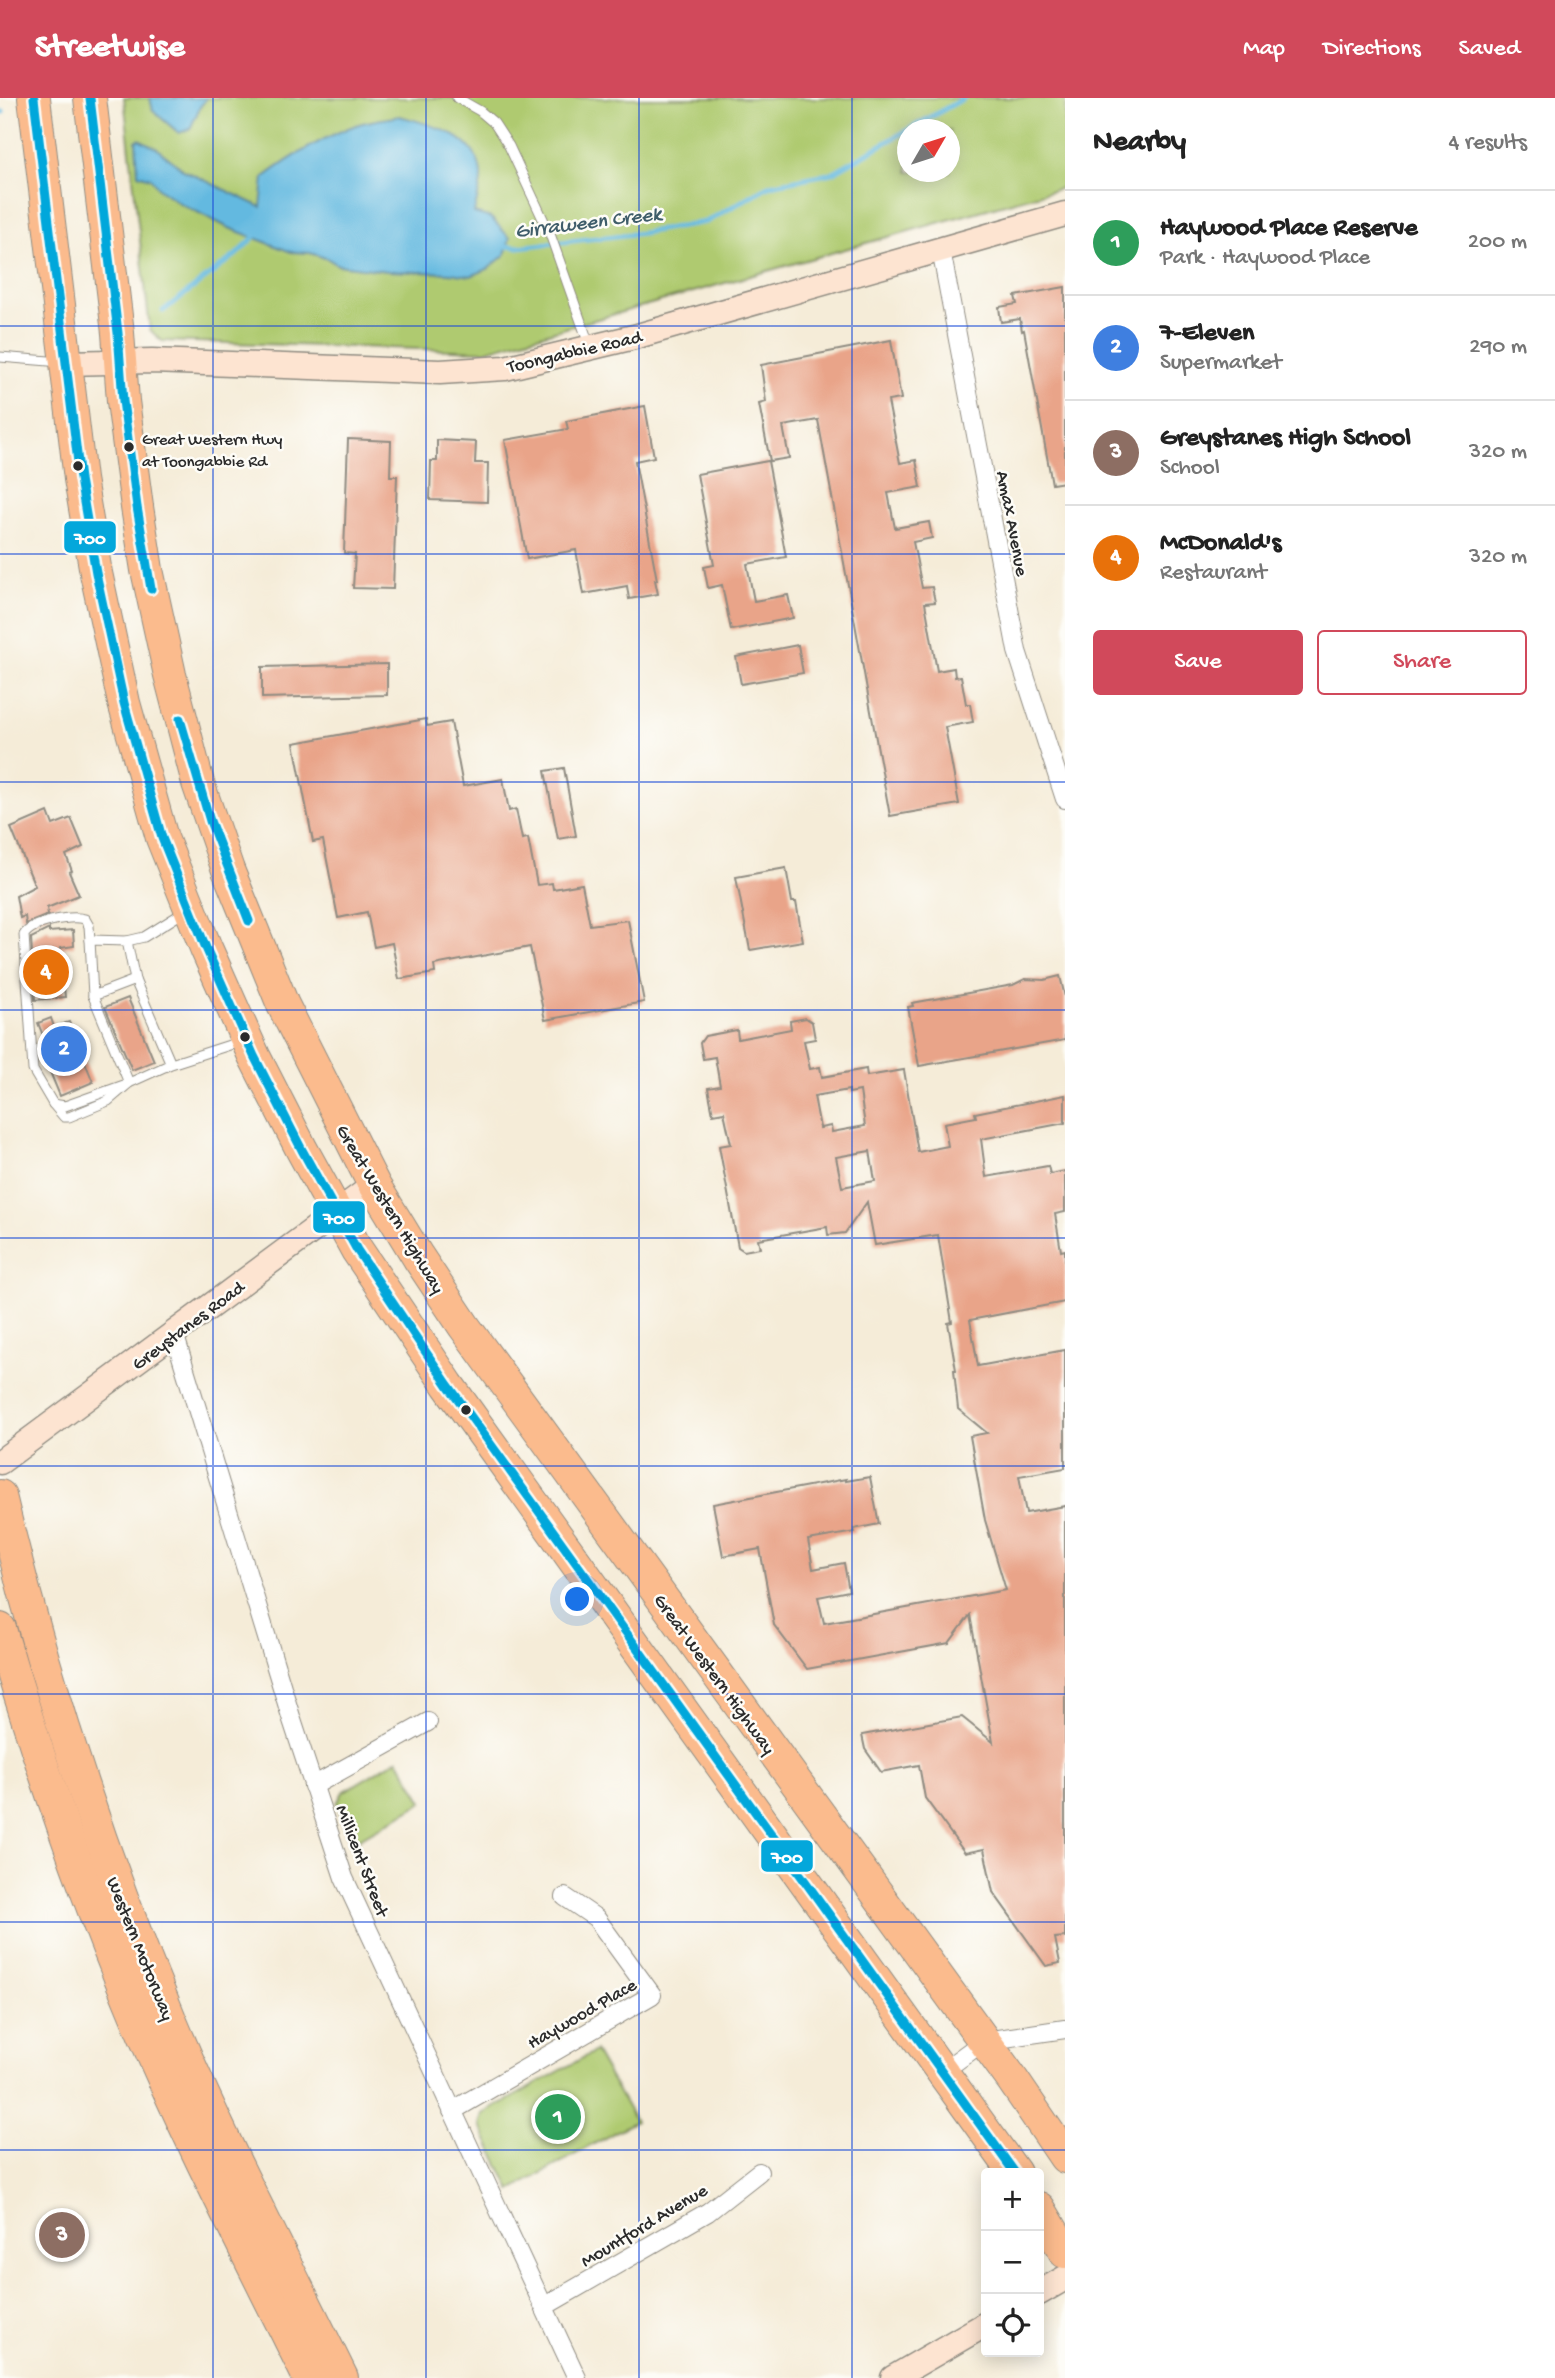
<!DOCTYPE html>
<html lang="en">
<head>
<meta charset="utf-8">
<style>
	:root { --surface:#fff; --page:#f6f6f6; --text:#222; --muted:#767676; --line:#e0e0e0; --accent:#d1495b }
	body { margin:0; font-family:"Gochi Hand",sans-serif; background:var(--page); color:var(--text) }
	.controls { position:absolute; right:21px; bottom:21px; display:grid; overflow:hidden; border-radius:7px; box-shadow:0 4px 18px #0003 }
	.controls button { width:63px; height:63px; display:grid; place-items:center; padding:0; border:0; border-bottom:2px solid var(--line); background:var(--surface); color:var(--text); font:35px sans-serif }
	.compass { position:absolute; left:897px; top:21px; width:63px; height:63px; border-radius:50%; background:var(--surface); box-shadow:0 4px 18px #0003; rotate:51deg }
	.you { position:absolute; left:578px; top:1502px; width:24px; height:24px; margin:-18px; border:5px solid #fff; border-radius:50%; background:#1a73e8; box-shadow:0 0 0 10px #1a73e833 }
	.badge { display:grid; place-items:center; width:46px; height:46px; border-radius:50%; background:var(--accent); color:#fff; font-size:23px; font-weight:700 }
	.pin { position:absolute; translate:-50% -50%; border:4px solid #fff; box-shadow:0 2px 7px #0006 }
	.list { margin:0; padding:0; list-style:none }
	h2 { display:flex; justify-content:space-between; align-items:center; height:91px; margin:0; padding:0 28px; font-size:30px }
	h2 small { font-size:23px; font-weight:400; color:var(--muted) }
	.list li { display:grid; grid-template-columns:46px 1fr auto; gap:21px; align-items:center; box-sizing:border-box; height:105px; padding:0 28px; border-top:2px solid var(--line) }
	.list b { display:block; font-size:26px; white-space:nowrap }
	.list p { margin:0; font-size:23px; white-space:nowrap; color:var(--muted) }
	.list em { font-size:23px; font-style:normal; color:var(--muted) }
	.actions { display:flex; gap:14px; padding:21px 28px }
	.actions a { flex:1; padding:16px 0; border:2px solid var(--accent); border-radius:7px; text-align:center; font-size:24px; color:var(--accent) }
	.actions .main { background:var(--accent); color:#fff }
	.icon { flex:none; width:38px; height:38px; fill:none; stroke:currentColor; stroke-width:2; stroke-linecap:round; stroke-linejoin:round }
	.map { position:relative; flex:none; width:1065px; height:2280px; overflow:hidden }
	header { display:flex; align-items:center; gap:42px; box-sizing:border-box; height:98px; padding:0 35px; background:var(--accent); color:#fff }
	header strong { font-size:33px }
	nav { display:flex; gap:38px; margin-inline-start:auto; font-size:24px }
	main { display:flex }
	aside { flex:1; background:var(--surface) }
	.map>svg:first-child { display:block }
	.green { fill:#afca70; stroke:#6d7a4e; stroke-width:2; fill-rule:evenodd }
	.water { fill:#63b9e0; stroke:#477286; stroke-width:2 }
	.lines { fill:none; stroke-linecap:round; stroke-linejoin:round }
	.stream { stroke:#63b9e0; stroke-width:5 }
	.building { fill:#e9a489; fill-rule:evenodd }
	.lane-casing { stroke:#908c82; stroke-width:11 }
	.street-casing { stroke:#908c82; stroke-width:20 }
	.secondary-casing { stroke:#908c82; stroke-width:27 }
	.highway-casing { stroke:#908c82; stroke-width:34 }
	.lane { stroke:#fff; stroke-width:9 }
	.street { stroke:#fff; stroke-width:18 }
	.secondary { stroke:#fde4d1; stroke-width:24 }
	.highway { stroke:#fbbb8d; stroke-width:32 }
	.bus-1-casing { stroke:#fdfcf7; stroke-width:14 }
	.bus-1 { stroke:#04a7db; stroke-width:9 }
	.grid { fill:none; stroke:#1d4ed8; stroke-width:2; stroke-opacity:0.55 }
	.bus-dot { fill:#2b2b2b; stroke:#fdfcf7; stroke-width:2.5 }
	.labels { text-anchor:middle; stroke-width:5; stroke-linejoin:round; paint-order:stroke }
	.bus-label { font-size:17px; fill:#2b2b2b; stroke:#fdfcf7; text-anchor:start }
	.street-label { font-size:19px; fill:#2b2b2b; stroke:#fdfcf7 }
	.water-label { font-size:21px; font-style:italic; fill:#3f5d6a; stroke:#fdfcf7 }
	.line-badge { stroke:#fdfcf7; stroke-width:2.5 }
	.badge-label { font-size:19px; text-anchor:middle; font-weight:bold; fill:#fff }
</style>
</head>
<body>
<header>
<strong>Streetwise</strong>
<nav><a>Map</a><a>Directions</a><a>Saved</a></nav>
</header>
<main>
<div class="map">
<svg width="1065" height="2280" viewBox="0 0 1065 2280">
	<rect width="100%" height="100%" fill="#fdfcf7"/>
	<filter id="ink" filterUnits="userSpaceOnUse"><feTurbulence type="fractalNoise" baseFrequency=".0143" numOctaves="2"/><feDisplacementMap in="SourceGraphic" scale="14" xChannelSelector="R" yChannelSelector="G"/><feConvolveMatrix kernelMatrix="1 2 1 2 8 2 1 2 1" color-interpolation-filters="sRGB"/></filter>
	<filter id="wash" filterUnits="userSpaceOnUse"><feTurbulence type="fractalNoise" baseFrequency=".00686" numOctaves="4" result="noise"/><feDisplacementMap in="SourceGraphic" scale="28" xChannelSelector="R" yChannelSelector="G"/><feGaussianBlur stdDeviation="1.57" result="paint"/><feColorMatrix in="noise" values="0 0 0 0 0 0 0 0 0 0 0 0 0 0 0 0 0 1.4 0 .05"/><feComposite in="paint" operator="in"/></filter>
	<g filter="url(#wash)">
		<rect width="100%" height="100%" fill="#f5ecd8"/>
		<g class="green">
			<path d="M124,0h941v89l-581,164 -322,-10 -12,-11zM908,32h42v42h-42z"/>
			<path d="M398,1661l25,43 -72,42 -14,-41 6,-11z"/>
			<path d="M595,1953l40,70 -124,69 -31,-65 3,-11z"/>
		</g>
		<g class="water">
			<path d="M150,0h57l-7,9 -10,22 -11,4 -26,-22z"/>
			<path d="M400,18c31,9 78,19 81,58 1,12 -5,27 -7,39l17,5 19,20 -5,17 -17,14 -17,7 -22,-3 -62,-2 -49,-6 -10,-6 -18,-6 -19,-1 -62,-24 -48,-24 -22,-15 -8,-11 -13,-4 -2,-33 3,-2 16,8 30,24 76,36 3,-30c27,-20 60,-40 92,-52 14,-5 29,-6 44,-9z"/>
		</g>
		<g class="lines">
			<g class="stream">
				<path d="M0,14h3"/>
				<path d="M908,32l56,-32"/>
				<path d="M501,148l17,1 124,-14 64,-11 64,-37 62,-12 76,-43"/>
				<path d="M163,213l74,-57 21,-21"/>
			</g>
		</g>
		<g id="blocks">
			<g class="building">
				<path d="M1065,189v195l-13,2 -28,-154 -2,1 -2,-12 -19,3 -2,-15 18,-3 -2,-8z"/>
				<path d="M891,242l10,59 -13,2 12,62 16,-3 5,27 -33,6 7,35 34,-6 3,16 -19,4 9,46 10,-1 3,15 -10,1 12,68 17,-3 1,9 6,-1 5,28h4l3,18 -28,5 14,77 -69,12 -72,-396 -35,6 6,32 -19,3 -11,-57 7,-2 -5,-37z"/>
				<path d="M645,308l9,51 -19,4 22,119h-2l3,14 -29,5 -2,-13 -43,8 -8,-44 -49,9 -22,-119 63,-11 -2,-8z"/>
				<path d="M348,341l43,2 -1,35h7l-4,113 -40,-1 2,-34 -11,-1z"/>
				<path d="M437,342l39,2 -1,21h13l-1,39 -57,-2 1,-39h6z"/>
				<path d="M768,363l18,96 -39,7 7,37 34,-6 5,23 -62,12 -9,-45 -14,3 -4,-21 10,-2 -17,-91z"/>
				<path d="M798,547l5,28 -62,11 -5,-27z"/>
				<path d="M387,566v31l-125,3v-31z"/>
				<path d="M426,621l1,7 24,-4 12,64 40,-7 6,32 7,-2 6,30 6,-1 9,47 15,-2 1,6 29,-5 8,41 38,-5 16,82 -99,18 -15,-73 -96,18 1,8 -36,6 -7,-36 -18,4 -7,-35 -29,6 -15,-78 -10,2 -19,-99z"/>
				<path d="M564,670l12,68 -18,3 -13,-68z"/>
				<path d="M48,714l5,13 18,-7 12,29 -17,8 6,16 -3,1 10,23 -32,13 1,7 -22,9 -1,-8 -5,2 -4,-22 19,-10 -24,-58z"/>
				<path d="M786,770l6,34h4l7,39 -53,9 -14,-73z"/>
				<path d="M49,831v3l24,-2 1,16 -14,2 5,49 -30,3 -4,-62z"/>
				<path d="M1060,878l5,21v43l-146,26 -11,-59 5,-1 -1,-3 101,-18 12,-6 19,1z"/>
				<path d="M128,900l26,63 -22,9 -27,-63z"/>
				<path d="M51,920l3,9 15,-5 24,60 -33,14 -10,-24 7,-2 -19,-47z"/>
				<path d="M806,920l6,4 3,17 -11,2 6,28 10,-2 2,10 44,-8 1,7 37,-6 14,82 30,-6 -4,-23 32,-6 -1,-4 90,-18v28l-84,16 5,38 62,-11 2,8 15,-3v41l-10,2 6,37 4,-1v52l-95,18 8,46 87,-16v118l-46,8 7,37 39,-7v431l-10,1 5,25 -14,3 -53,-74 -9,-43 -19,4 -40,-55 -6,-33 -38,7 -16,-23 -3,-14 100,-18 31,25 -23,-127 -21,28 -142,26 -33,-44 -14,-76 -37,7 -10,-52 133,-25v2l24,-4 9,47 -25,5 1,3 -47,8 5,29 31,-6 5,28 -31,6 6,26 182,-33 -21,-70 -15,-84 17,-3 -29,-24 -4,-39h2l-8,-47 4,-1 -14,-87 -63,10 -8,-43 -22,31 -17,2 -1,-8 -69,12 2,9 -16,3 -6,-4 -19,-101 12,-2 -7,-32 -11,2 -5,-26 12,-2 -5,-29 -12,2 -3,-16 5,-7 32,-6 1,9 53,-10 -1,-8zM849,992v3l11,-2 5,35 -33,6 -1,-6 -11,2 -6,-32zM870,1053l5,30 -33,6 -6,-30z"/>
			</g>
		</g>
	</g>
	<g filter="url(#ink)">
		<use href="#blocks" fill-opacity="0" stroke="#908c82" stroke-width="2"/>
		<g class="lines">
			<g class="lane-casing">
				<g id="lane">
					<path d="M457,0l23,13 14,12 15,23 41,88 40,113"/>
					<path d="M0,259l61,5"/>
					<path d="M90,842l-1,-14 -4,-7c-14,-4 -53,3 -61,16l9,135 20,34 11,13h5l39,-16 21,-18"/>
					<path d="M127,843l17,-4 40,-25"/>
					<path d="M93,898l-3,-56 37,1 8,39"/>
					<path d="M171,966l-36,-84 -42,16 36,87 42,-19 71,-23"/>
					<path d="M53,1006l12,2 59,-21"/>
				</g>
			</g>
			<g class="street-casing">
				<g id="street">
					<path d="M941,152l76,401 48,148"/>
					<path d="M174,1235l118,387 52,158 233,500"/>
					<path d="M313,1688l115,-64"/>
					<path d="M943,1973l41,-30 81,-12"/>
					<path d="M452,2013l200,-116 -56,-77 -31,-21"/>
					<path d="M545,2208l163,-94 51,-40"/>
				</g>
			</g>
			<g class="secondary-casing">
				<g id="secondary">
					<path d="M66,265l86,-2 288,11 65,-4 129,-31 431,-123"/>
					<path d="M0,1364l374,-277"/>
					<path d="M1039,2195l26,-15"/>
					<path d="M893,2280l93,-54"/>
				</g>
			</g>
			<g class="highway-casing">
				<g id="highway">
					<path d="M34,0l46,381 16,94 28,130 38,135 44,110 48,108 48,94 55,100 91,135 567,788"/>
					<path d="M90,0l28,235 5,68 14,106 10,63 23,105 28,108 30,87 55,135 91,180 44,72 46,69 548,753 53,78"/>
					<path d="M0,1398c44,184 99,354 172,528 51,121 113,237 170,354"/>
					<path d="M0,1531c37,127 80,253 131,375 53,128 117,250 178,374"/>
					<path d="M1039,2110l26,44"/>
				</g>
			</g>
			<use href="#lane" class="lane"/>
			<use href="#street" class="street"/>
			<use href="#secondary" class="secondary"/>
			<use href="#highway" class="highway"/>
			<g class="bus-1-casing">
				<g id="bus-1">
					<path d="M34,0l46,381 16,94 28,130 38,135 44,110 48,108 48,94 55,100 91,135 567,788"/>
					<path d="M90,0l28,235 5,68 14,106 14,82"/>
					<path d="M180,621l30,102 39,100"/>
				</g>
			</g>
			<use href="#bus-1" class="bus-1"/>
		</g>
	</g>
	<path class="grid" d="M213,0v2280M426,0v2280M639,0v2280M852,0v2280M0,228h1065M0,456h1065M0,684h1065M0,912h1065M0,1140h1065M0,1368h1065M0,1596h1065M0,1824h1065M0,2052h1065"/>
	<g class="bus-dot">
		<circle cx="129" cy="349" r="6"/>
		<circle cx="78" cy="368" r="6"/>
		<circle cx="245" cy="939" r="6"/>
		<circle cx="466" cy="1312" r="6"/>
	</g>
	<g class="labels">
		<g class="bus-label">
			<text x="142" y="346">Great Western Hwy<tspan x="142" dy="22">at Toongabbie Rd</tspan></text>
		</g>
		<g class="street-label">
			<text transform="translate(574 252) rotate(-13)" y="7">Toongabbie Road</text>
			<text transform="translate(1014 425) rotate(79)" y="7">Amax Avenue</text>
			<text transform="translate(392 1110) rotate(59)" y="7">Great Western Highway</text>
			<text transform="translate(187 1226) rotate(-37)" y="7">Greystanes Road</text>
			<text transform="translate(716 1575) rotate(54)" y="7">Great Western Highway</text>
			<text transform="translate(364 1762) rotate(69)" y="7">Millicent Street</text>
			<text transform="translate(142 1850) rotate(68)" y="7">Western Motorway</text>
			<text transform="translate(581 1914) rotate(-30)" y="7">Haywood Place</text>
			<text transform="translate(643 2126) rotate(-31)" y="7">Mountford Avenue</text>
		</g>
		<g class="water-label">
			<text transform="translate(588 123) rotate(-7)" y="7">Girraween Creek</text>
		</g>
	</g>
	<g class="line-badge">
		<rect x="63" y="422" width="54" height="34" rx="7" fill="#04a7db"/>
		<rect x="312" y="1102" width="54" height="34" rx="7" fill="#04a7db"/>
		<rect x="760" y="1741" width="54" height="34" rx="7" fill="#04a7db"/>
	</g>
	<g class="badge-label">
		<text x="90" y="446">700</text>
		<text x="339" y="1126">700</text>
		<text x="787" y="1765">700</text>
	</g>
</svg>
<div class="controls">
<button>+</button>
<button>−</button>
<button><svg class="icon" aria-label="locate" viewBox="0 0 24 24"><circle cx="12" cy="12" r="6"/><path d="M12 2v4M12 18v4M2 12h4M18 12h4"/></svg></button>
</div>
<svg class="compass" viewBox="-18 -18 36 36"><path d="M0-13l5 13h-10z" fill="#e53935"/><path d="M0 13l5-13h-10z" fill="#767676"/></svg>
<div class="you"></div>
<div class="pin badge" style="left:558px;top:2019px;background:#2e9e5b">1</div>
<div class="pin badge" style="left:64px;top:951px;background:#3f7fe0">2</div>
<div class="pin badge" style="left:62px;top:2137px;background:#8d6e63">3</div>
<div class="pin badge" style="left:46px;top:874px;background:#e8710a">4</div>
</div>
<aside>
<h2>Nearby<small>4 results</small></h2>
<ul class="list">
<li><span class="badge" style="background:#2e9e5b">1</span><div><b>Haywood Place Reserve</b><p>Park · Haywood Place</p></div><em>200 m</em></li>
<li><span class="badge" style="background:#3f7fe0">2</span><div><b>7-Eleven</b><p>Supermarket</p></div><em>290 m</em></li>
<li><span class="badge" style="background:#8d6e63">3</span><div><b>Greystanes High School</b><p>School</p></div><em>320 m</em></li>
<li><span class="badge" style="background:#e8710a">4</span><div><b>McDonald's</b><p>Restaurant</p></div><em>320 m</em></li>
</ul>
<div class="actions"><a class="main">Save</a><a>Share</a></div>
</aside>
</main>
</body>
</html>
